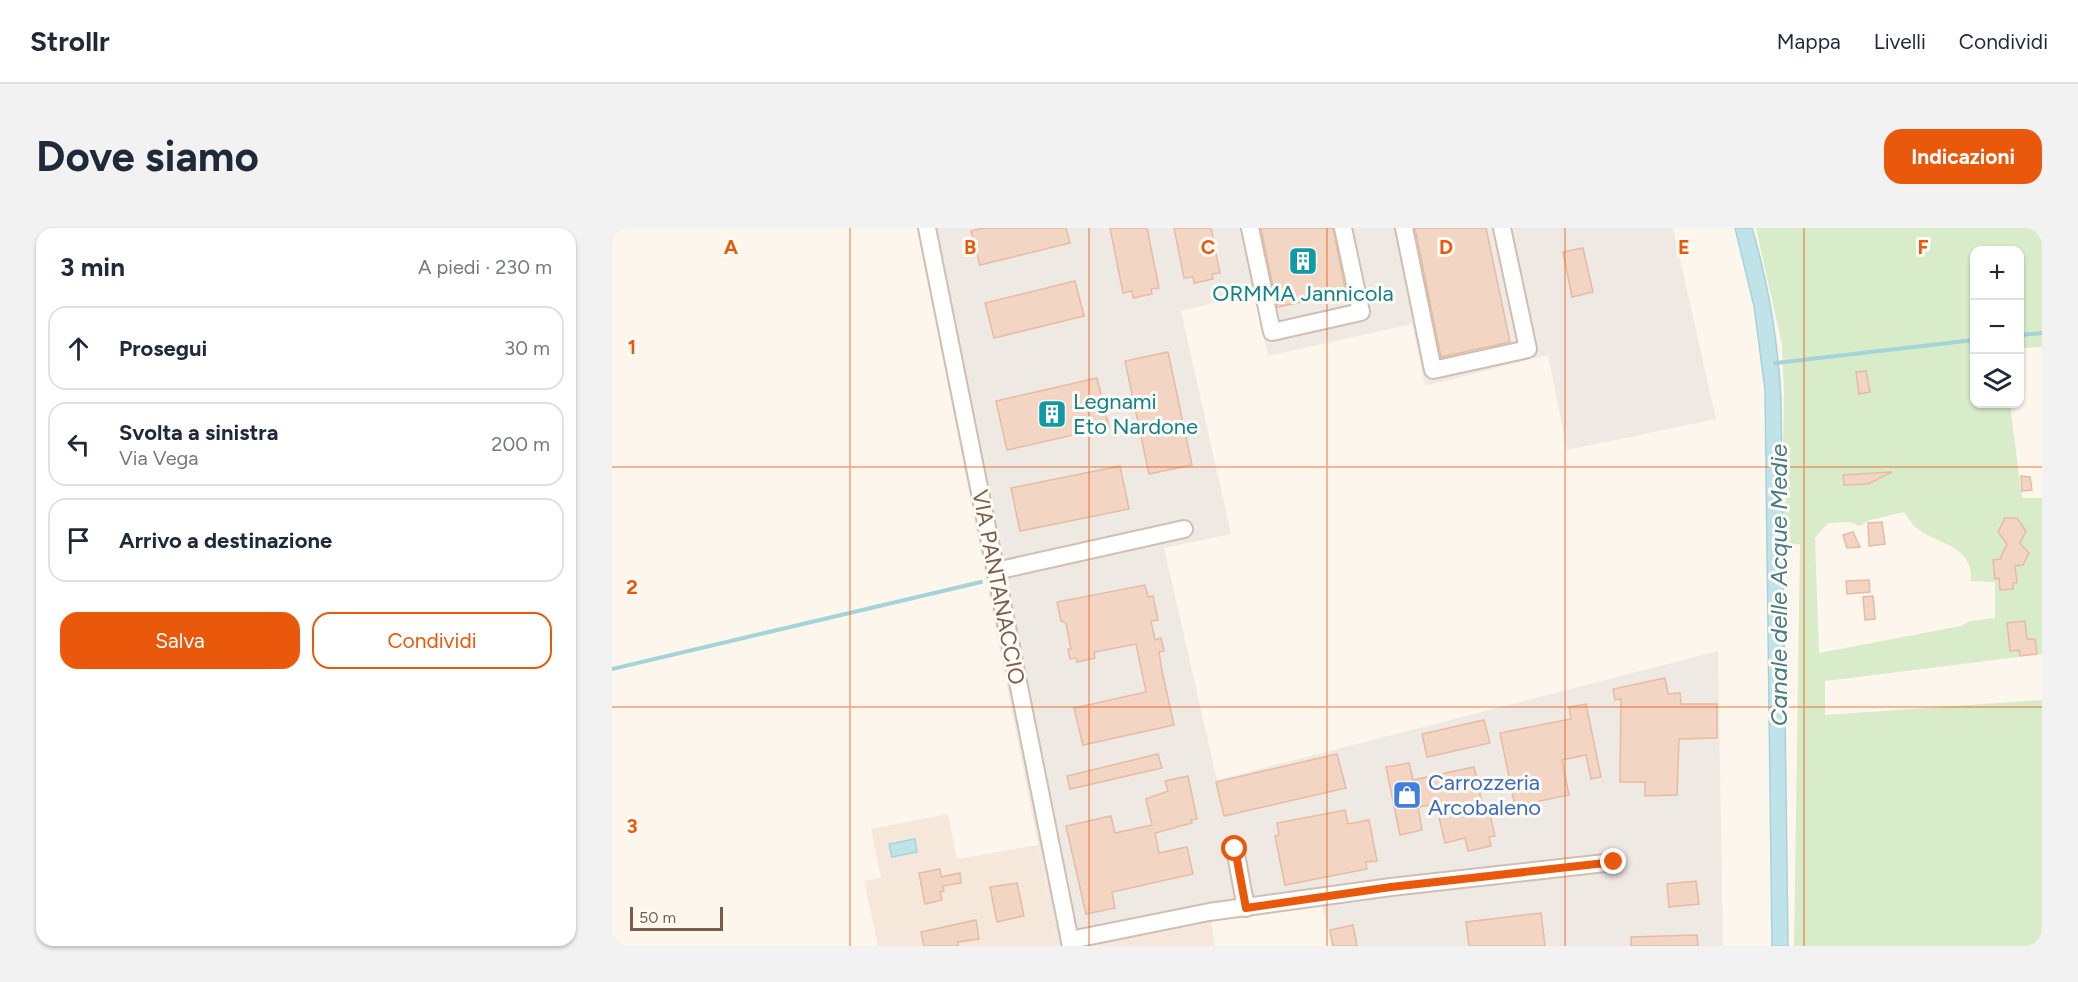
<!DOCTYPE html>
<html lang="it">
<head>
<meta charset="utf-8">
<style>
	:root { --surface:#fff; --page:#f2f2f3; --text:#1f2937; --muted:#747a83; --line:#e0e1e3; --accent:#ea580c }
	body { margin:0; font-family:Figtree,sans-serif; background:var(--page); color:var(--text) }
	.controls { position:absolute; right:18px; top:18px; display:grid; overflow:hidden; border-radius:12px; box-shadow:0 2px 4px #0004 }
	.controls button { width:54px; height:54px; display:grid; place-items:center; padding:0; border:0; border-bottom:2px solid var(--line); background:var(--surface); color:var(--text); font:30px sans-serif }
	.scale { position:absolute; left:18px; bottom:15px; width:93px; box-sizing:border-box; padding-left:6px; border:3px solid #7a5c4d; border-top:0; font-size:16px; line-height:21px; white-space:nowrap; color:#7a5c4d; -webkit-text-stroke:4px #fffaf3; paint-order:stroke }
	.stop { position:absolute; width:18px; height:18px; margin:-14px; border:4px solid #ea580c; border-radius:50%; background:#fff }
	.stop.end { background:#ea580c; border-color:#fff; box-shadow:0 2px 6px #0008 }
	.list { margin:0; padding:0; list-style:none }
	h2 { display:flex; justify-content:space-between; align-items:center; height:78px; margin:0; padding:0 24px; font-size:26px }
	h2 small { font-size:20px; font-weight:400; color:var(--muted) }
	.list li { display:grid; grid-template-columns:39px 1fr auto; gap:18px; align-items:center; box-sizing:border-box; height:84px; margin:0 12px 12px; padding:0 12px; border:2px solid var(--line); border-radius:18px }
	.list b { display:block; font-size:22px; white-space:nowrap }
	.list p { margin:0; font-size:20px; white-space:nowrap; color:var(--muted) }
	.list em { font-size:20px; font-style:normal; color:var(--muted) }
	.actions { display:flex; gap:12px; padding:18px 24px }
	.actions a { flex:1; padding:14px 0; border:2px solid var(--accent); border-radius:18px; text-align:center; font-size:21px; color:var(--accent) }
	.actions .main { background:var(--accent); color:#fff }
	.icon { flex:none; width:33px; height:33px; fill:none; stroke:currentColor; stroke-width:2; stroke-linecap:round; stroke-linejoin:round }
	.map { position:relative; flex:none; width:1430px; height:718px; overflow:hidden; border-radius:18px }
	header { display:flex; align-items:center; gap:36px; box-sizing:border-box; height:84px; padding:0 30px; background:var(--surface); border-bottom:2px solid var(--line) }
	header strong { font-size:28px }
	nav { display:flex; gap:33px; margin-inline-start:auto; font-size:21px }
	.intro { display:flex; align-items:center; justify-content:space-between; box-sizing:border-box; height:144px; padding:0 36px }
	h1 { margin:0; font-size:42px }
	.button { padding:15px 27px; border-radius:18px; background:var(--accent); color:#fff; font-size:21px; font-weight:700 }
	main { display:flex; gap:36px; padding:0 36px }
	aside { flex:1; background:var(--surface); border-radius:18px; box-shadow:0 2px 4px #0004 }
	.map>svg:first-child { display:block }
	.residential { fill:#f5e8da }
	.industrial { fill:#efe9e4 }
	.green { fill:#d8ecc9; fill-rule:evenodd }
	.water { fill:#bfe3e8; stroke:#a5d3da; stroke-width:1.5 }
	.lines { fill:none; stroke-linecap:round; stroke-linejoin:round }
	.stream { stroke:#a5d3da; stroke-width:4 }
	.building { fill:#f3d5c3; stroke:#e6bba3; stroke-width:1.5 }
	.minor-casing { stroke:#d1beb0; stroke-width:20 }
	.minor { stroke:#fff; stroke-width:16 }
	.route { stroke:#ea580c; stroke-width:8 }
	.grid { fill:none; stroke:#e8590c; stroke-width:1.5; stroke-opacity:0.55 }
	.labels { text-anchor:middle; stroke-width:6; stroke-linejoin:round; paint-order:stroke }
	.culture-label { font-size:22px; fill:#0d838f; stroke:#fffaf3 }
	.street-label { font-size:22px; fill:#7a5c4d; stroke:#fffaf3 }
	.shop-label { font-size:22px; fill:#366cbe; stroke:#fffaf3; text-anchor:start }
	.water-label { font-size:24px; font-style:italic; fill:#437c86; stroke:#fffaf3 }
	.grid-label { font-size:20px; text-anchor:middle; font-weight:bold; fill:#e8590c; stroke:#fffaf3; stroke-width:6; stroke-linejoin:round; paint-order:stroke }
</style>
</head>
<body>
<header>
<strong>Strollr</strong>
<nav><a>Mappa</a><a>Livelli</a><a>Condividi</a></nav>
</header>
<div class="intro"><h1>Dove siamo</h1><a class="button">Indicazioni</a></div>
<main>
<aside>
<h2>3 min<small>A piedi · 230 m</small></h2>
<ul class="list">
<li><svg class="icon" aria-label="ahead" viewBox="0 0 24 24"><path d="M12 20V5M6 11l6-6 6 6"/></svg><div><b>Prosegui</b></div><em>30 m</em></li>
<li><svg class="icon" aria-label="left" viewBox="0 0 24 24"><path d="M17 20v-9H6M10 6l-5 5 5 5"/></svg><div><b>Svolta a sinistra</b><p>Via Vega</p></div><em>200 m</em></li>
<li><svg class="icon" aria-label="arrive" viewBox="0 0 24 24"><path d="M6 21V4h12l-3 4 3 4H6"/></svg><div><b>Arrivo a destinazione</b></div></li>
</ul>
<div class="actions"><a class="main">Salva</a><a>Condividi</a></div>
</aside>
<div class="map">
<svg width="1430" height="718" viewBox="0 0 1430 718">
	<rect width="100%" height="100%" fill="#fdf6ec"/>
	<g class="residential">
		<path d="M336,586l9,45 81,-14 20,101h-180l-14,-65 17,-3 -10,-49z"/>
		<path d="M598,689l5,29h-138z"/>
	</g>
	<path class="industrial" d="M305,0h756l43,191 -149,31 -19,-95 -123,31 -13,-62 -144,32 -14,-63 -73,18 50,223 -67,14 53,232 501,-129 5,295h-392l-9,-41 -112,12 -133,29h-19z"/>
	<path class="green" d="M1144,0h286v119l-22,1v-98h-46v154h36l12,94h20v156l-217,27v34l217,-15v246h-248l6,-402 -19,2 3,-154 -2,-47zM1292,284c4,6 9,14 15,18 23,15 55,18 52,51l24,1v36l-25,3 -9,5 -142,27 -4,-115 13,-15 21,-1 11,4 10,-6z"/>
	<g class="water">
		<path d="M1123,0h17c17,57 26,112 29,171l7,547h-16l-7,-556 -11,-84z"/>
		<path d="M303,611l2,13 -25,5 -3,-13z"/>
	</g>
	<g class="lines">
		<g class="stream">
			<path d="M1408,107l22,-2"/>
			<path d="M1163,135l199,-23"/>
			<path d="M0,441l369,-87"/>
		</g>
	</g>
	<g class="building">
		<path d="M371,0h83l4,15 -90,22 -9,-34z"/>
		<path d="M498,0h37l12,60 -8,1 1,5 -19,4 -1,-7 -9,2z"/>
		<path d="M562,0h37l9,45 -8,1 1,5 -19,4 -1,-6 -9,1z"/>
		<path d="M649,0h72l13,65 -69,14z"/>
		<path d="M803,0h71l24,114 -69,15z"/>
		<path d="M971,20l10,44 -21,5 -9,-45z"/>
		<path d="M463,53l9,35 -90,22 -9,-35z"/>
		<path d="M556,124l24,113 -43,9 -24,-113z"/>
		<path d="M1254,143l4,21 -11,2 -3,-22z"/>
		<path d="M485,150l12,49 -102,23 -11,-49z"/>
		<path d="M508,238l9,43 -109,22 -9,-43z"/>
		<path d="M1280,244l-24,12 -24,1 -1,-10z"/>
		<path d="M1409,248l9,1 2,13 -10,1z"/>
		<path d="M1393,290h12l9,13 -6,12 9,10 -6,12 -8,1 2,17h-4v6l-13,1 -1,-12 -4,1 -2,-19 7,-1 7,-15 -9,-12z"/>
		<path d="M1270,294l3,22 -16,2 -1,-23z"/>
		<path d="M1241,304l7,15 -13,1 -4,-13z"/>
		<path d="M1257,352l1,12 -23,2 -1,-13z"/>
		<path d="M533,357l3,12 5,-1 5,24 -7,1 4,19 6,-2 3,13 -5,1 3,19 12,54 -91,20 -9,-37 72,-16 -10,-48 -42,8 1,6 -18,4 -1,-4 -6,1 -2,-10h3l-5,-26 -5,-2 -4,-19z"/>
		<path d="M1261,368l2,23 -10,1 -2,-23z"/>
		<path d="M1413,393l2,18h8l2,15 -17,2 -1,-6 -9,1 -3,-28z"/>
		<path d="M1053,450l3,16 12,-1 1,11h36v34l-38,1 -2,56 -32,1v-14h-25l1,-83 -6,1 -2,-11z"/>
		<path d="M974,476l15,73 -10,2 -5,-24 -24,5 7,35 -54,11 -15,-73 71,-14 -2,-12z"/>
		<path d="M872,492l6,23 -63,14 -5,-23z"/>
		<path d="M546,526l4,14 -92,21 -3,-13z"/>
		<path d="M725,526l9,34 -122,28 -8,-34z"/>
		<path d="M797,535l4,17 61,-13 9,41 5,-2 7,30 -6,1 2,9 -23,5 -3,-13 -20,5 -9,-39 -18,3 4,23 -22,5 -14,-68z"/>
		<path d="M576,548l9,43 -6,1 1,3 -37,10 4,20 28,-6 6,27 -81,18 3,16 -29,6 -20,-88 45,-10 4,17 37,-8 -6,-26 22,-8 -3,-10z"/>
		<path d="M733,582l3,14 21,-4 8,41 -11,1 1,7 -82,16 -10,-49 4,-1 -2,-12z"/>
		<path d="M328,641l1,8 19,-4 1,10 -18,3 1,5 -4,1 2,8 -17,4 -6,-31z"/>
		<path d="M1084,653l3,23 -30,3 -2,-23z"/>
		<path d="M405,655l7,33 -27,6 -7,-35z"/>
		<path d="M929,685l4,33h-76l-3,-24z"/>
		<path d="M364,692l3,19 -21,3v4h-34l-3,-14z"/>
		<path d="M741,697l4,21h-24l-3,-16z"/>
		<path d="M1085,707l1,11h-67v-9z"/>
	</g>
	<g class="lines">
		<g class="minor-casing">
			<g id="minor">
				<path d="M315,0l144,718"/>
				<path d="M638,0l22,104 89,-20 -18,-84"/>
				<path d="M792,0l29,142 95,-21 -26,-121"/>
				<path d="M384,343l188,-42"/>
				<path d="M623,621l11,59"/>
				<path d="M458,712l139,-28 182,-25 223,-25"/>
			</g>
		</g>
		<use href="#minor" class="minor"/>
	</g>
	<g class="lines">
		<path class="route" d="M623,621l11,59 145,-21 223,-25"/>
	</g>
	<path class="grid" d="M238,0v718M477,0v718M715,0v718M953,0v718M1192,0v718M0,239h1430M0,479h1430"/>
	<defs>
		<g id="building-square" transform="scale(1.5)"><rect x="-9" y="-9" width="18" height="18" rx="4" fill="#0f9aa8" stroke="#fffaf3"/><path d="M-4-6H4V6H1V3H-1V6H-4ZM-2.5-4.3h1.7v1.8h-1.7ZM.8-4.3h1.7v1.8H.8ZM-2.5-1h1.7V.8h-1.7ZM.8-1h1.7V.8H.8Z" fill="#fff"/></g>
		<g id="shop-square" transform="scale(1.5)"><rect x="-9" y="-9" width="18" height="18" rx="4" fill="#3f7fe0" stroke="#fffaf3"/><path d="M-5-2.5h2.3a2.7 3.5 0 0 1 5.4 0H5L5.5 6h-11ZM-1.5-2.5h3a1.5 2.3 0 0 0-3 0Z" fill="#fff"/></g>
	</defs>
	<g fill-rule="evenodd">
		<use href="#building-square" x="691" y="33"/>
		<use href="#building-square" x="440" y="186"/>
		<use href="#shop-square" x="795" y="567"/>
	</g>
	<g class="labels">
		<g class="culture-label">
			<text x="691" y="73">ORMMA Jannicola</text>
			<text x="461" y="181" text-anchor="start">Legnami<tspan x="461" dy="25">Eto Nardone</tspan></text>
		</g>
		<g class="street-label">
			<text transform="translate(387 359) rotate(79)" y="8">VIA PANTANACCIO</text>
		</g>
		<g class="shop-label">
			<text x="816" y="562">Carrozzeria<tspan x="816" dy="25">Arcobaleno</tspan></text>
		</g>
		<g class="water-label">
			<text transform="translate(1167 357) rotate(-90)" y="8">Canale delle Acque Medie</text>
		</g>
	</g>
	<g class="grid-label">
		<text x="119" y="26">A</text>
		<text x="358" y="26">B</text>
		<text x="596" y="26">C</text>
		<text x="834" y="26">D</text>
		<text x="1072" y="26">E</text>
		<text x="1311" y="26">F</text>
		<text x="20" y="126">1</text>
		<text x="20" y="366">2</text>
		<text x="20" y="605">3</text>
	</g>
</svg>
<div class="controls">
<button>+</button>
<button>−</button>
<button><svg class="icon" aria-label="layers" viewBox="0 0 24 24"><path d="M12 4l9 5-9 5-9-5zM3 14l9 5 9-5"/></svg></button>
</div>
<div class="scale">50 m</div>
<div class="stop" style="left:623px;top:621px"></div>
<div class="stop end" style="left:1002px;top:634px"></div>
</div>
</main>
</body>
</html>
